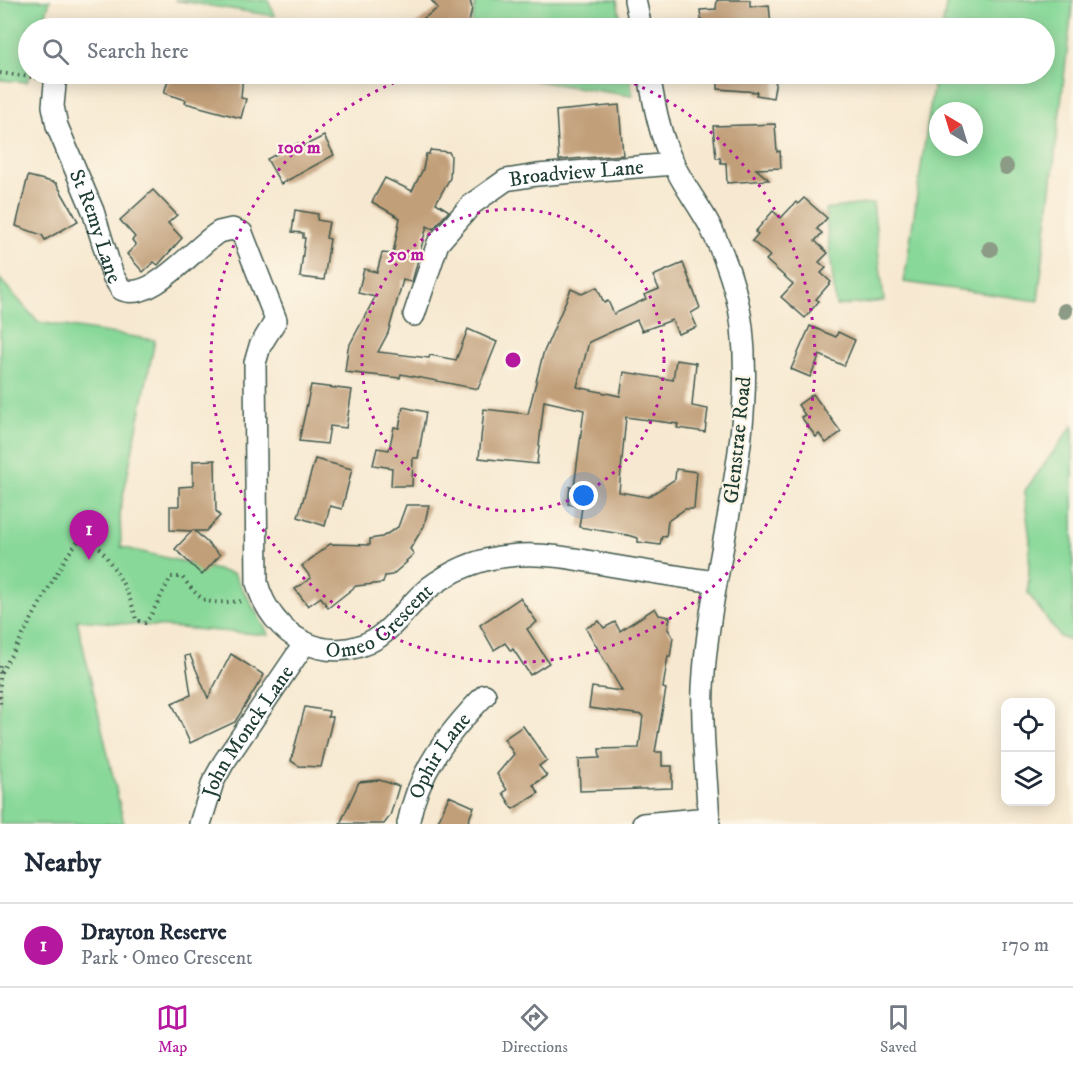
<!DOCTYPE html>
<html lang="en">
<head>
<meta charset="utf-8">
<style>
	:root { --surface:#fff; --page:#f6f6f7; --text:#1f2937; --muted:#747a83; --line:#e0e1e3; --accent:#b5179e }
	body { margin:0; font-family:"IM FELL DW Pica",serif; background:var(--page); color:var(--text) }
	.controls { position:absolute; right:18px; bottom:18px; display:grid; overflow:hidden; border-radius:12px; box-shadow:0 3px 15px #0003 }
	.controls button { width:54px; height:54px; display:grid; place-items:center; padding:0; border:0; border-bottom:2px solid var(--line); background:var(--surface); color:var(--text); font:30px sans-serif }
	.compass { position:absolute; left:929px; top:102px; width:54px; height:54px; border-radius:50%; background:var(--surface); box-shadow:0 3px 15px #0003; rotate:322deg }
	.you { position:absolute; left:584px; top:496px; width:21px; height:21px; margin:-15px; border:4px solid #fff; border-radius:50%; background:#1a73e8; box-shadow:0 0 0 9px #1a73e833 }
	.badge { display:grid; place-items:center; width:39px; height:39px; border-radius:50%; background:var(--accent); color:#fff; font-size:20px; font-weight:700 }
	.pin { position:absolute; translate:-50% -50px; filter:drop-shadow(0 2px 3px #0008) }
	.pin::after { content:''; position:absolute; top:32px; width:21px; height:18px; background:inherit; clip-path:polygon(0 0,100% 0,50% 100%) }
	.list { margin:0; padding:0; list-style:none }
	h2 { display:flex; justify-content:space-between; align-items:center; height:78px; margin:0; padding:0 24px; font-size:26px }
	h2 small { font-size:20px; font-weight:400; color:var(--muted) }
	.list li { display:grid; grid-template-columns:39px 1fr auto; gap:18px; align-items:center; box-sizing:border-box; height:84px; padding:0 24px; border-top:2px solid var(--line) }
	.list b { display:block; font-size:22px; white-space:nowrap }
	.list p { margin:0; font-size:20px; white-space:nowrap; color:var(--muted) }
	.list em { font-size:20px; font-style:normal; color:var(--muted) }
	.icon { flex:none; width:33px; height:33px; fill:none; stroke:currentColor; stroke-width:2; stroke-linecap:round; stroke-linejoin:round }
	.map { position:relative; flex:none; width:1073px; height:824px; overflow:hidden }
	.search { position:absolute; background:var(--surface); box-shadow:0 3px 15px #0003; left:18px; right:18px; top:18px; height:66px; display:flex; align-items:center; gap:15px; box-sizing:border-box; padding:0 21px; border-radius:33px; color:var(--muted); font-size:22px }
	.sheet { height:162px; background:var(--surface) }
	nav { display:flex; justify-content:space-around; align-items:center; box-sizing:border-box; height:84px; border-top:2px solid var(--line); background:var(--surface); font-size:16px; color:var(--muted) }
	nav a { display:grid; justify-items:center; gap:3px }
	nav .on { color:var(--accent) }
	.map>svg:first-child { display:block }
	.green { fill:#88d899; stroke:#548a66; stroke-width:1.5; fill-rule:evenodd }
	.building { fill:#c19f79 }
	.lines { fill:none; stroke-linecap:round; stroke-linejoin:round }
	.minor-casing { stroke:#3f574c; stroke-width:24 }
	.path { stroke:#3f574c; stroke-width:4; stroke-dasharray:1.5 4.5; stroke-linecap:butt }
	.minor { stroke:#fff; stroke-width:21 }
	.tree { fill:#8c9b86 }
	.ring { fill:none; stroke:#b5179e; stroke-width:3; stroke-dasharray:3 6 }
	.labels { text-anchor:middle; stroke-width:4.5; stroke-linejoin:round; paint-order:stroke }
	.street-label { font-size:21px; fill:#1f3d34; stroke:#fcf5e5 }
	.centre { fill:#b5179e; stroke:#fcf5e5; stroke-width:3 }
	.ring-label { font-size:18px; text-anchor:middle; font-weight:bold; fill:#b5179e; stroke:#fcf5e5; stroke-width:4.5; stroke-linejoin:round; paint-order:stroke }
</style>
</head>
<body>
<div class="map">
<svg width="1073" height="824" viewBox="0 0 1073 824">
	<rect width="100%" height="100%" fill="#fcf5e5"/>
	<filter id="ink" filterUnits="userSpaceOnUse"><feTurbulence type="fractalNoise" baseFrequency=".0167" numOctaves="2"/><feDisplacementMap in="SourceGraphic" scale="12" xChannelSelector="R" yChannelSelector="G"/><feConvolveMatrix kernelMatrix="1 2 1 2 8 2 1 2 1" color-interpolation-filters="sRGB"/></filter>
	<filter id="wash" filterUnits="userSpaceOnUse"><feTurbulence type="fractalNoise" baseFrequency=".008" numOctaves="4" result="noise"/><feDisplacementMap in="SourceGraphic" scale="24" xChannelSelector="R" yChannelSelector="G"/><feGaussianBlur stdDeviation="1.35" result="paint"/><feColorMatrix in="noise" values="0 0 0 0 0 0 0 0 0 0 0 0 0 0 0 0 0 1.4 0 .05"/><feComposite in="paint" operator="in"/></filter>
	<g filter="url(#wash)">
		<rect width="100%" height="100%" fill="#f7e9d1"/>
		<g class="green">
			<path d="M0,0h50l-8,28h-14l2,46 -3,8 -27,-2z"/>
			<path d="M174,0h94l7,16z"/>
			<path d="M476,0h141l5,28h-151z"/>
			<path d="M947,0h126l-35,301 -134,-19 31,-208h109v-46h-102zM938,111h36v36h-36z"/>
			<path d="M518,74h111l4,22 -97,-15z"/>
			<path d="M873,203l11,98 -48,5 -11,-97z"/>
			<path d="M0,279l38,43 117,18 -35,171 1,36 113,27 35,61 -192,-15 47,204h-124z"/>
			<path d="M1073,425v216l-13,-4 -32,-44 2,-53 -6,-48z"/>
		</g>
		<g id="blocks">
			<g class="building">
				<path d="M431,0h39l2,8 -4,20h-58l28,-20z"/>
				<path d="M717,0h33v7l19,-2 2,21 -69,2 -2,-18 16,-1z"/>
				<path d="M170,74h73l-2,24 5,1 -5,19 -56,-15 1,-3 -22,-7z"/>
				<path d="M718,74h59l-4,24 -17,-3 1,-3 -39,-3z"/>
				<path d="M619,105l4,50 -64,5 -3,-49z"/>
				<path d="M775,124l2,28 3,-1 1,17 -25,1 13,11 -42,3 -1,-20h-5l-1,-5h-4l-3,-32z"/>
				<path d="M324,136l10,19 -53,29 -14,-25 31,-16 2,5z"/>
				<path d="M430,150l19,2 2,4 -1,22 -14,25 13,8 -16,18 -6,-3 -15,56 -9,-2 -15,53 -10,19 51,6 1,-3 26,5 12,-31 29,13 -19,47 -77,-15 -1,4 -55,-6 3,-24 27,-51 -17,-4 6,-24 13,3 5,-19 11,1 7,-36 -28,-16 13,-24 27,13 11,-22 3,-15h3z"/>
				<path d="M28,176l28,7 22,38 -33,19 -3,-5 -26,-9z"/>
				<path d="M153,190l24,25 -9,8 14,15 -24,27 -4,-3 -11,10 -16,-18 9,-9 -4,-5 3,-3 -15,-17z"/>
				<path d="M804,198l23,20 -10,11 5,4 -7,8 13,12 -9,9 7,6 -5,5 10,9 -15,17 3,2 -14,17 -24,-21 12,-13 -27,-24 4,-4 -18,-15 6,-7 -3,-2 18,-21 8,7 15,-16 2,2z"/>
				<path d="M295,210l23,4 -1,6 12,2 -3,16 4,1 -6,41 -24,-3 5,-39h-2v-5l-11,-1z"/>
				<path d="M683,263l17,45 -9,5 6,14 -19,7 -6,-14 -30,11 -5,-11 -48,22 -12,45 43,9 4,-24 49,8 3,-20 20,3 -4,43 16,3 -3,23 -28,-4 1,-4 -52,-7 -7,75 29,5 27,-18 1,-10 21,3 -3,37h-9l-17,12 -2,16 -4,-1 -2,9 -22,-3v-4l-11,-3 -48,-8 3,-20 -14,-3 2,-17 4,1 10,-78 -40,-9 -7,63 -58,-6 5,-49 44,5 15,-60 28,-65 11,5 15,-7 7,16 4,-2 6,13 32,-15 -2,-4 15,-6 -6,-13z"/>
				<path d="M810,326l26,11 2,-5 17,8 -11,26 -24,-11 -10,22 -19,-8z"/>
				<path d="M311,385l41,5 -6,38 -16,-2 -3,18 -28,-3z"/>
				<path d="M813,394l28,38 -15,11 -7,-9 -3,3 -15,-20 4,-2 -7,-10z"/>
				<path d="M403,407l23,5 -8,46h-5l-1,28h-21l1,-18 -19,-3 4,-17 12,2 5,-23 5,1z"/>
				<path d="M315,459l37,10 -10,40 -12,-3 -5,20 -27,-9z"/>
				<path d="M215,460l1,51 4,5 -14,15h-11l25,24 -18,20 -27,-26 17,-18 -22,-1v-24h9v-19l14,-1v-25z"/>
				<path d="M406,505h23l-5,21 -14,23 4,5 -8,7 1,1 -15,13 -7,1 -2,7 -27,3 -28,22 -7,-11 -13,9 -13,-17 16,-11 -9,-12 28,-22 40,1v-6l12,-2 16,-10z"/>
				<path d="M520,598l17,24 -10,7 22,34 -19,12 -17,-26 -2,2 -6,-8 -11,7 -14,-25z"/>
				<path d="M655,608l4,7 11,2 -2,12 5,8 -3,20 -2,-1 -5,32 3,1 -11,63h7v14h10v22l-92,3 -1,-32 21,-1 -1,-9 40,-1 4,-33 -54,-7 3,-21 30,4 -36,-63 13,-7 5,7 11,-6 5,9z"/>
				<path d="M231,654l33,21 -29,47 -45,21 -18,-40 19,-8 -6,-39 5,-1 18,43z"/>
				<path d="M305,707l24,4 -1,6h5l-12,50 -22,-1 -8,-5z"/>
				<path d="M523,726l24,34 -8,6 8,10 -14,9 6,8 -26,16 -10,-16 4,-3 -10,-16 17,-20 -10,-15z"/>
				<path d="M379,780l20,6 -9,30 -6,8h-44l19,-42z"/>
				<path d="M449,796l25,11 -7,17h-30z"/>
			</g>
		</g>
	</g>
	<g filter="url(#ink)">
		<use href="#blocks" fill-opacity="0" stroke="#3f574c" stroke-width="1.5"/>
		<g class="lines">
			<g class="minor-casing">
				<g id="minor">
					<path d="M635,0l6,28"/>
					<path id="s1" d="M56,74l-3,32 4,20 36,85 20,65 8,13c30,15 74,-43 98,-57l13,-3 10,4 34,87 -16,26 -5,17 2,220c14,52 69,86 120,55 23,-15 36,-41 60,-56 21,-14 46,-24 72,-26 33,-4 67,3 99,9 36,6 72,12 108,17"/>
					<path d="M649,74c5,30 11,63 25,91 10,21 24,39 35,59 16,32 29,68 33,103 14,123 -33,239 -39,361 -2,44 4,91 6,136"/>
					<path id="s2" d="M414,315l24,-72 34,-39 34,-24 31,-5 137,-11"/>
					<path id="s3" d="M200,824l13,-42 11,-20 81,-119"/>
					<path id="s4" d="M408,824c10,-53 41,-92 77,-129"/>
					<path d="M643,824l66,-6"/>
				</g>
			</g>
			<g class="path">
				<path d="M0,73l38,5"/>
				<path d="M0,666v39"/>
				<path d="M1,672c23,-36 41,-74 63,-111 6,-11 13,-16 18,-27l5,-2 5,5c18,25 38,51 44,83l9,3 5,-6 21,-40h11c24,30 24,26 62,24"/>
			</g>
			<use href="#minor" class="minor"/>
		</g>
		<g class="tree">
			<circle cx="1006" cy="167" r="8"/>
			<circle cx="990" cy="249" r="8"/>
			<circle cx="1065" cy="311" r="8"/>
		</g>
	</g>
	<g class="ring">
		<circle cx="513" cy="360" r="151"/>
		<path d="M609 74A302 302 0 1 1 417 74"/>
	</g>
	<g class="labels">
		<g class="street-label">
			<text dy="7" stroke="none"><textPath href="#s2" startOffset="240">Broadview Lane</textPath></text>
			<text dy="7" stroke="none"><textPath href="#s1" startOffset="160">St Remy Lane</textPath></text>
			<text transform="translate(737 440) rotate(-84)" y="7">Glenstrae Road</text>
			<text dy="7" stroke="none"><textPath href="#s1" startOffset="896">Omeo Crescent</textPath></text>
			<text dy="7" stroke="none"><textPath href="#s3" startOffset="105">John Monck Lane</textPath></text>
			<text dy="7" stroke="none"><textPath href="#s4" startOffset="76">Ophir Lane</textPath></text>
		</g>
	</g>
	<circle cx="513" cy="360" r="9" class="centre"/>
	<g class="ring-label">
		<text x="299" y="153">100 m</text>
		<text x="406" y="260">50 m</text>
	</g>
</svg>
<div class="controls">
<button><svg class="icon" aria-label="locate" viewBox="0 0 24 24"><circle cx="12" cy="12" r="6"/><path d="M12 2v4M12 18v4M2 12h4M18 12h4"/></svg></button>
<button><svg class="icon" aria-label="layers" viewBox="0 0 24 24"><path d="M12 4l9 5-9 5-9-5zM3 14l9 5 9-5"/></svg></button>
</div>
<svg class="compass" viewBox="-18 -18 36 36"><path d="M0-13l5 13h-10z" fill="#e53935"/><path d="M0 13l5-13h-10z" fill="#747a83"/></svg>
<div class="you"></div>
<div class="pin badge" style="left:89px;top:560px">1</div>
<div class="search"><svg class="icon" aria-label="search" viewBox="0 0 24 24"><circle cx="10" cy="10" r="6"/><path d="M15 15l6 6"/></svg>Search here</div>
</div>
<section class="sheet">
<h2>Nearby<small></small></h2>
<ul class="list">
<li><span class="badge">1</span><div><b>Drayton Reserve</b><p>Park · Omeo Crescent</p></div><em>170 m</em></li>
</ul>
</section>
<nav>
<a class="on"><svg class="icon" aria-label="map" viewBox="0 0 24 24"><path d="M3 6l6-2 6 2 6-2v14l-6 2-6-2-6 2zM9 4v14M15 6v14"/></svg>Map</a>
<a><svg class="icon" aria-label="directions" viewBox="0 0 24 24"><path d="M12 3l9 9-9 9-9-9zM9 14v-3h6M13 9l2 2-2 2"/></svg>Directions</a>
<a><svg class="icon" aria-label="saved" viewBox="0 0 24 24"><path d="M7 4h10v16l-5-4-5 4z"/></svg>Saved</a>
</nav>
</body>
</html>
